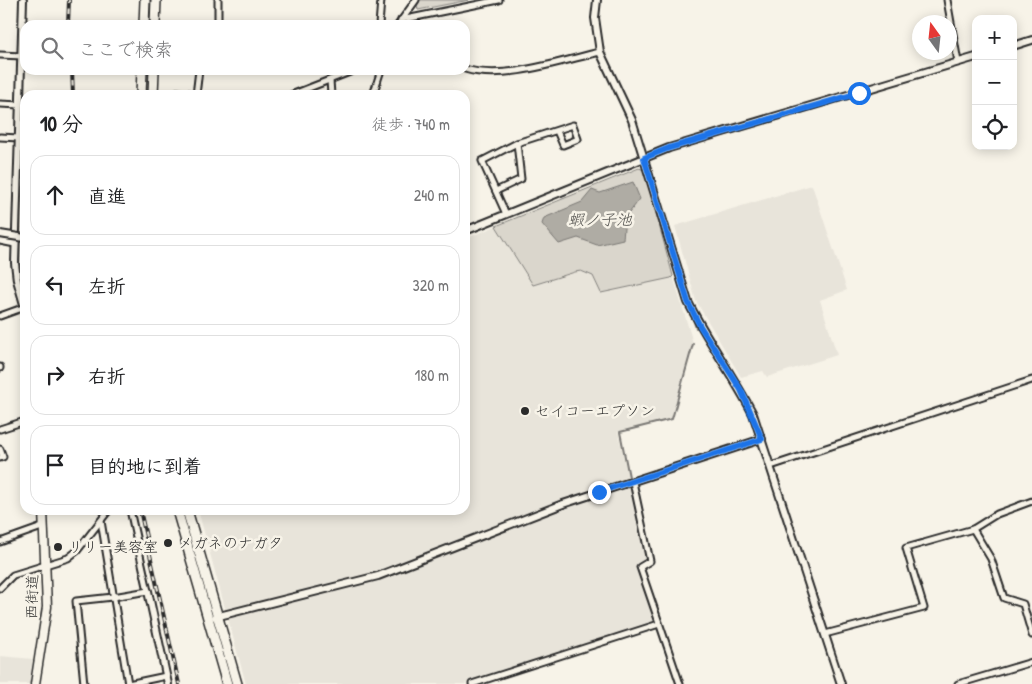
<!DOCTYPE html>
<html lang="ja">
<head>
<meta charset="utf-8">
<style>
	:root { --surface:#fff; --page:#f6f6f6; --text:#202124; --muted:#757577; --line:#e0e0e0 }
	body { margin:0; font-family:"Patrick Hand","Klee One",sans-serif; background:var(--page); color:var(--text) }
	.controls { position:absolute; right:15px; top:15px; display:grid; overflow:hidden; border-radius:10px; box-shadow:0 2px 12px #0003 }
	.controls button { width:45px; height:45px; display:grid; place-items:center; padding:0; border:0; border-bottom:1px solid var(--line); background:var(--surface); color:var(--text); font:25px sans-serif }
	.compass { position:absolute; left:912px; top:15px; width:45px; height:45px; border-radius:50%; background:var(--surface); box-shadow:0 2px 12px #0003; rotate:345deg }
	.stop { position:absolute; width:15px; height:15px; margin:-11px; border:4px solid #1a73e8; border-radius:50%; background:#fff }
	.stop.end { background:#1a73e8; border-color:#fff; box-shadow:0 1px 5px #0008 }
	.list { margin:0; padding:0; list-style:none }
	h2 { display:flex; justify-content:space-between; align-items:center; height:65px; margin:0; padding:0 20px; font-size:21px }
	h2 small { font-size:16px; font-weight:400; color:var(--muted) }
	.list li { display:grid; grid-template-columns:32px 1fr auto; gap:15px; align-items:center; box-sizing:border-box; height:80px; margin:0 10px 10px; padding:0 10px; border:1px solid var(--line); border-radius:15px }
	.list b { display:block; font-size:19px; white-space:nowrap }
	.list em { font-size:16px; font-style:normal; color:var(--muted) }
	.icon { flex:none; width:28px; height:28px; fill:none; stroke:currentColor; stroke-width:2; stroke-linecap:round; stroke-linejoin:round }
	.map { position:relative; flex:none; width:1032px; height:684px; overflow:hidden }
	.search { position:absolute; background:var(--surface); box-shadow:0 2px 12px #0003; left:20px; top:20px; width:450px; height:55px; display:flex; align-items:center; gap:12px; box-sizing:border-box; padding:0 18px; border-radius:15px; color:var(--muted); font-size:19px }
	.panel { position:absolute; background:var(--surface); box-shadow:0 2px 12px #0003; left:20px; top:90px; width:450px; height:425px; border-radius:15px }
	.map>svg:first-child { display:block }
	.built { fill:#e8e4da }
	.green { fill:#dad6cc; stroke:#82807c }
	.water { fill:#afaca4; stroke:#7a7874 }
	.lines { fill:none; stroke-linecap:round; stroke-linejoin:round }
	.stream { stroke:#7a7874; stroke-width:2 }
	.minor-casing { stroke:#2b2b2b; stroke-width:9 }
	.tertiary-casing { stroke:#2b2b2b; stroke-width:10 }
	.secondary-casing { stroke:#2b2b2b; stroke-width:11 }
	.trunk-casing { stroke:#2b2b2b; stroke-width:12 }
	.minor { stroke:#f7f3e8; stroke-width:5 }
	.tertiary { stroke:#f7f3e8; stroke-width:6 }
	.secondary { stroke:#f7f3e8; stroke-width:8 }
	.trunk { stroke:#f7f3e8; stroke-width:9 }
	.rail-casing { stroke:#2b2b2b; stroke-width:4 }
	.rail { stroke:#f7f3e8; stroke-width:2; stroke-dasharray:5.5; stroke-linecap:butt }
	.tertiary-bridge-casing { stroke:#2b2b2b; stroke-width:10; stroke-linecap:butt }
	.tertiary-bridge { stroke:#f7f3e8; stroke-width:6 }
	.route { stroke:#1a73e8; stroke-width:6 }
	.poi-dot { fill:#2b2b2b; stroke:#f7f3e8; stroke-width:2 }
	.labels { text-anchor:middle; stroke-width:5; stroke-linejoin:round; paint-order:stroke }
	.poi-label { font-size:15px; fill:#2b2b2b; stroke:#f7f3e8; text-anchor:start }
	.street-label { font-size:15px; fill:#2b2b2b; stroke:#f7f3e8 }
	.water-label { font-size:16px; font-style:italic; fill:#53524f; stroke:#f7f3e8 }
</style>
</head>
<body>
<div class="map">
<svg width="1032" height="684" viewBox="0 0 1032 684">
	<rect width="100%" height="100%" fill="#f7f3e8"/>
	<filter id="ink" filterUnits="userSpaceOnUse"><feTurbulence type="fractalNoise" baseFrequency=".02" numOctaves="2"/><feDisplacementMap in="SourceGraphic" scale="10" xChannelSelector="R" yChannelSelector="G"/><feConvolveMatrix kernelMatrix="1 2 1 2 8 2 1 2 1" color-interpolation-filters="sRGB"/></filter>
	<g filter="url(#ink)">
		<g class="built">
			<path d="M812,185l35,105 -27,10 17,55 -70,22 -4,-6 -22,6 -45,-76 -21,-75z"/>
			<path d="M496,226l37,59 48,-14 12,5 9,17 69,-15 2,-2 20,67 -19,69 -2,7 -54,13 29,127 -11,7 18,57 -190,61h-218l-48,-174h267v-271z"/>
			<path d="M0,656l33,3 -3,25h-30z"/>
		</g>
		<g class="green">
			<path d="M416,0h53l-51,10z"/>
			<path d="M639,168l5,2 29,106 -2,2 -70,15 -8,-17 -12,-5 -6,1 -42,13 -37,-59z"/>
		</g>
		<path class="water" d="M633,182l7,17 -15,19 -2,21 -26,6 -19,-7 -19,6 -17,-20 2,-6 38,-16 10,-12 8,3z"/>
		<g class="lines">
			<g class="stream">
				<path d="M692,316l4,12"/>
				<path d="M629,477l-9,-45 52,-13 21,-75"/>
			</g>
			<g class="minor-casing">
				<g id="minor">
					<path d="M947,0l11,62"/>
					<path d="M401,20l98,-20"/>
					<path d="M218,25v-25"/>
					<path d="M379,25l2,-25"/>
					<path d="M398,25l18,-25"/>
					<path d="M0,55l22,1"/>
					<path d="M465,69c39,12 96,-8 135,-17"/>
					<path d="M330,80l1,15"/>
					<path d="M176,95l1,-3 19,2"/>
					<path d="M196,95l3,-25"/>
					<path d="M291,95l64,-25"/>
					<path d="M373,95l8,-25"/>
					<path d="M0,104l20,1"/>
					<path d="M0,137l19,1"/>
					<path d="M496,191l25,-12 -4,-36"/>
					<path d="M506,214l-24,-53 35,-18 56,-18 5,14 -15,6 -6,-14"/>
					<path d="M0,241l15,3"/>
					<path d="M0,316l25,-9"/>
					<path d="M0,367v1"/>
					<path d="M0,429l25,-8"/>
					<path d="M0,449l3,8 -3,1"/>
					<path d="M771,466l261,-86"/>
					<path d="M633,482l17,79 -10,6 40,117"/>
					<path d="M101,521l27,163"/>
					<path d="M973,529l18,30 13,39 19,6 9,31"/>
					<path d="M0,542l42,-15"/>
					<path d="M0,588l13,-13 55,-17 9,-7 32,-41"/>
					<path d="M825,634l99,-26 -18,-60 67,-19 24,-15 35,-13"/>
					<path d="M84,684l-8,-83 37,-4 35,-6 -18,-81"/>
					<path d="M128,684l38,-8"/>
					<path d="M472,684l187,-60"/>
					<path d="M958,684l74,-22"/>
				</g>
			</g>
			<g class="tertiary-casing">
				<g id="tertiary">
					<path d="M23,0l-8,263 2,17 8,28"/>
					<path d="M597,0l-2,18 5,34 32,68 56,182c19,38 45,73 65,112l88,270"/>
					<path d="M1013,46l19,-6"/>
					<path d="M465,231l204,-83 307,-91"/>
					<path d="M148,591l20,93"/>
					<path d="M215,617l163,-41 185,-72 199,-65"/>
				</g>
			</g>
			<g class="secondary-casing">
				<path id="secondary" d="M35,684l12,-77 -4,-97"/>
			</g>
			<g class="trunk-casing">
				<g id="trunk">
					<path d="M144,25l1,-25"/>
					<path d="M155,25l1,-25"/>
					<path d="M141,95l1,-25"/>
					<path d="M153,95l1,-25"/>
					<path d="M177,510l50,174"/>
					<path d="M187,510l50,174"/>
				</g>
			</g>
			<use href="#minor" class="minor"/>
			<use href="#tertiary" class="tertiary"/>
			<use href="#secondary" class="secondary"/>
			<use href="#trunk" class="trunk"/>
			<g class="rail-casing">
				<g id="rail">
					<path d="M68,25l1,-25"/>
					<path d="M72,70l1,25"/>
					<path d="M140,510l39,174"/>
				</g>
			</g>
			<use href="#rail" class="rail"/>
			<g class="tertiary-bridge-casing">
				<path id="tertiary-bridge" d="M0,234l25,4"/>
			</g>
			<use href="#tertiary-bridge" class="tertiary-bridge"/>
		</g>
	</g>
	<g class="lines" filter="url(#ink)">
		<path class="route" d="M599,492l163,-53 -21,-49 -41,-64 -12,-24 -44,-144 25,-10 190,-55"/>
	</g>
	<g class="poi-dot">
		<circle cx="525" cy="411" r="5"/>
		<circle cx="168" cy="543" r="5"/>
		<circle cx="58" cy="547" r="5"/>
	</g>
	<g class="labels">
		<g class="poi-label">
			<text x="535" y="416">セイコーエプソン</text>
			<text x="178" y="548">メガネのナガタ</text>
			<text x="68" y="552">リリー美容室</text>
		</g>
		<g class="street-label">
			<text transform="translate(32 597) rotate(-89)" y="5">西街道</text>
		</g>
		<g class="water-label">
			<text x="600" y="225">蝦ノ子池</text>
		</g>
	</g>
</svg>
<div class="controls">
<button>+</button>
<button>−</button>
<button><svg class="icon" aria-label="locate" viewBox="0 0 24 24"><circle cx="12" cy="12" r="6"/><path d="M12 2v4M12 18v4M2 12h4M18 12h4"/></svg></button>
</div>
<svg class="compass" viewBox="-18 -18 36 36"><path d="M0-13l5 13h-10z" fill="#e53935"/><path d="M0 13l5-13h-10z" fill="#757577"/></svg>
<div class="stop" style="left:859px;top:93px"></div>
<div class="stop end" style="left:599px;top:492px"></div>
<div class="search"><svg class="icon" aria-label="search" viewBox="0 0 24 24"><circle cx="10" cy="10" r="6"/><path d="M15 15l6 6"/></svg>ここで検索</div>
<section class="panel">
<h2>10 分<small>徒歩 · 740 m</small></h2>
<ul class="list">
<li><svg class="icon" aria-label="ahead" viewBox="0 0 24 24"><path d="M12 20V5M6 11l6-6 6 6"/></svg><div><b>直進</b></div><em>240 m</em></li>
<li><svg class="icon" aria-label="left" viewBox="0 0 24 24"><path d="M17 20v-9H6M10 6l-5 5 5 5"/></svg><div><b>左折</b></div><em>320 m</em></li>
<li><svg class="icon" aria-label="right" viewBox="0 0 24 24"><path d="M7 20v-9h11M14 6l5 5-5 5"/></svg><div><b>右折</b></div><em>180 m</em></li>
<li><svg class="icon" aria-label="arrive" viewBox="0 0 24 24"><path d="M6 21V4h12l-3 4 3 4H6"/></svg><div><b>目的地に到着</b></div></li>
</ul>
</section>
</div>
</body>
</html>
